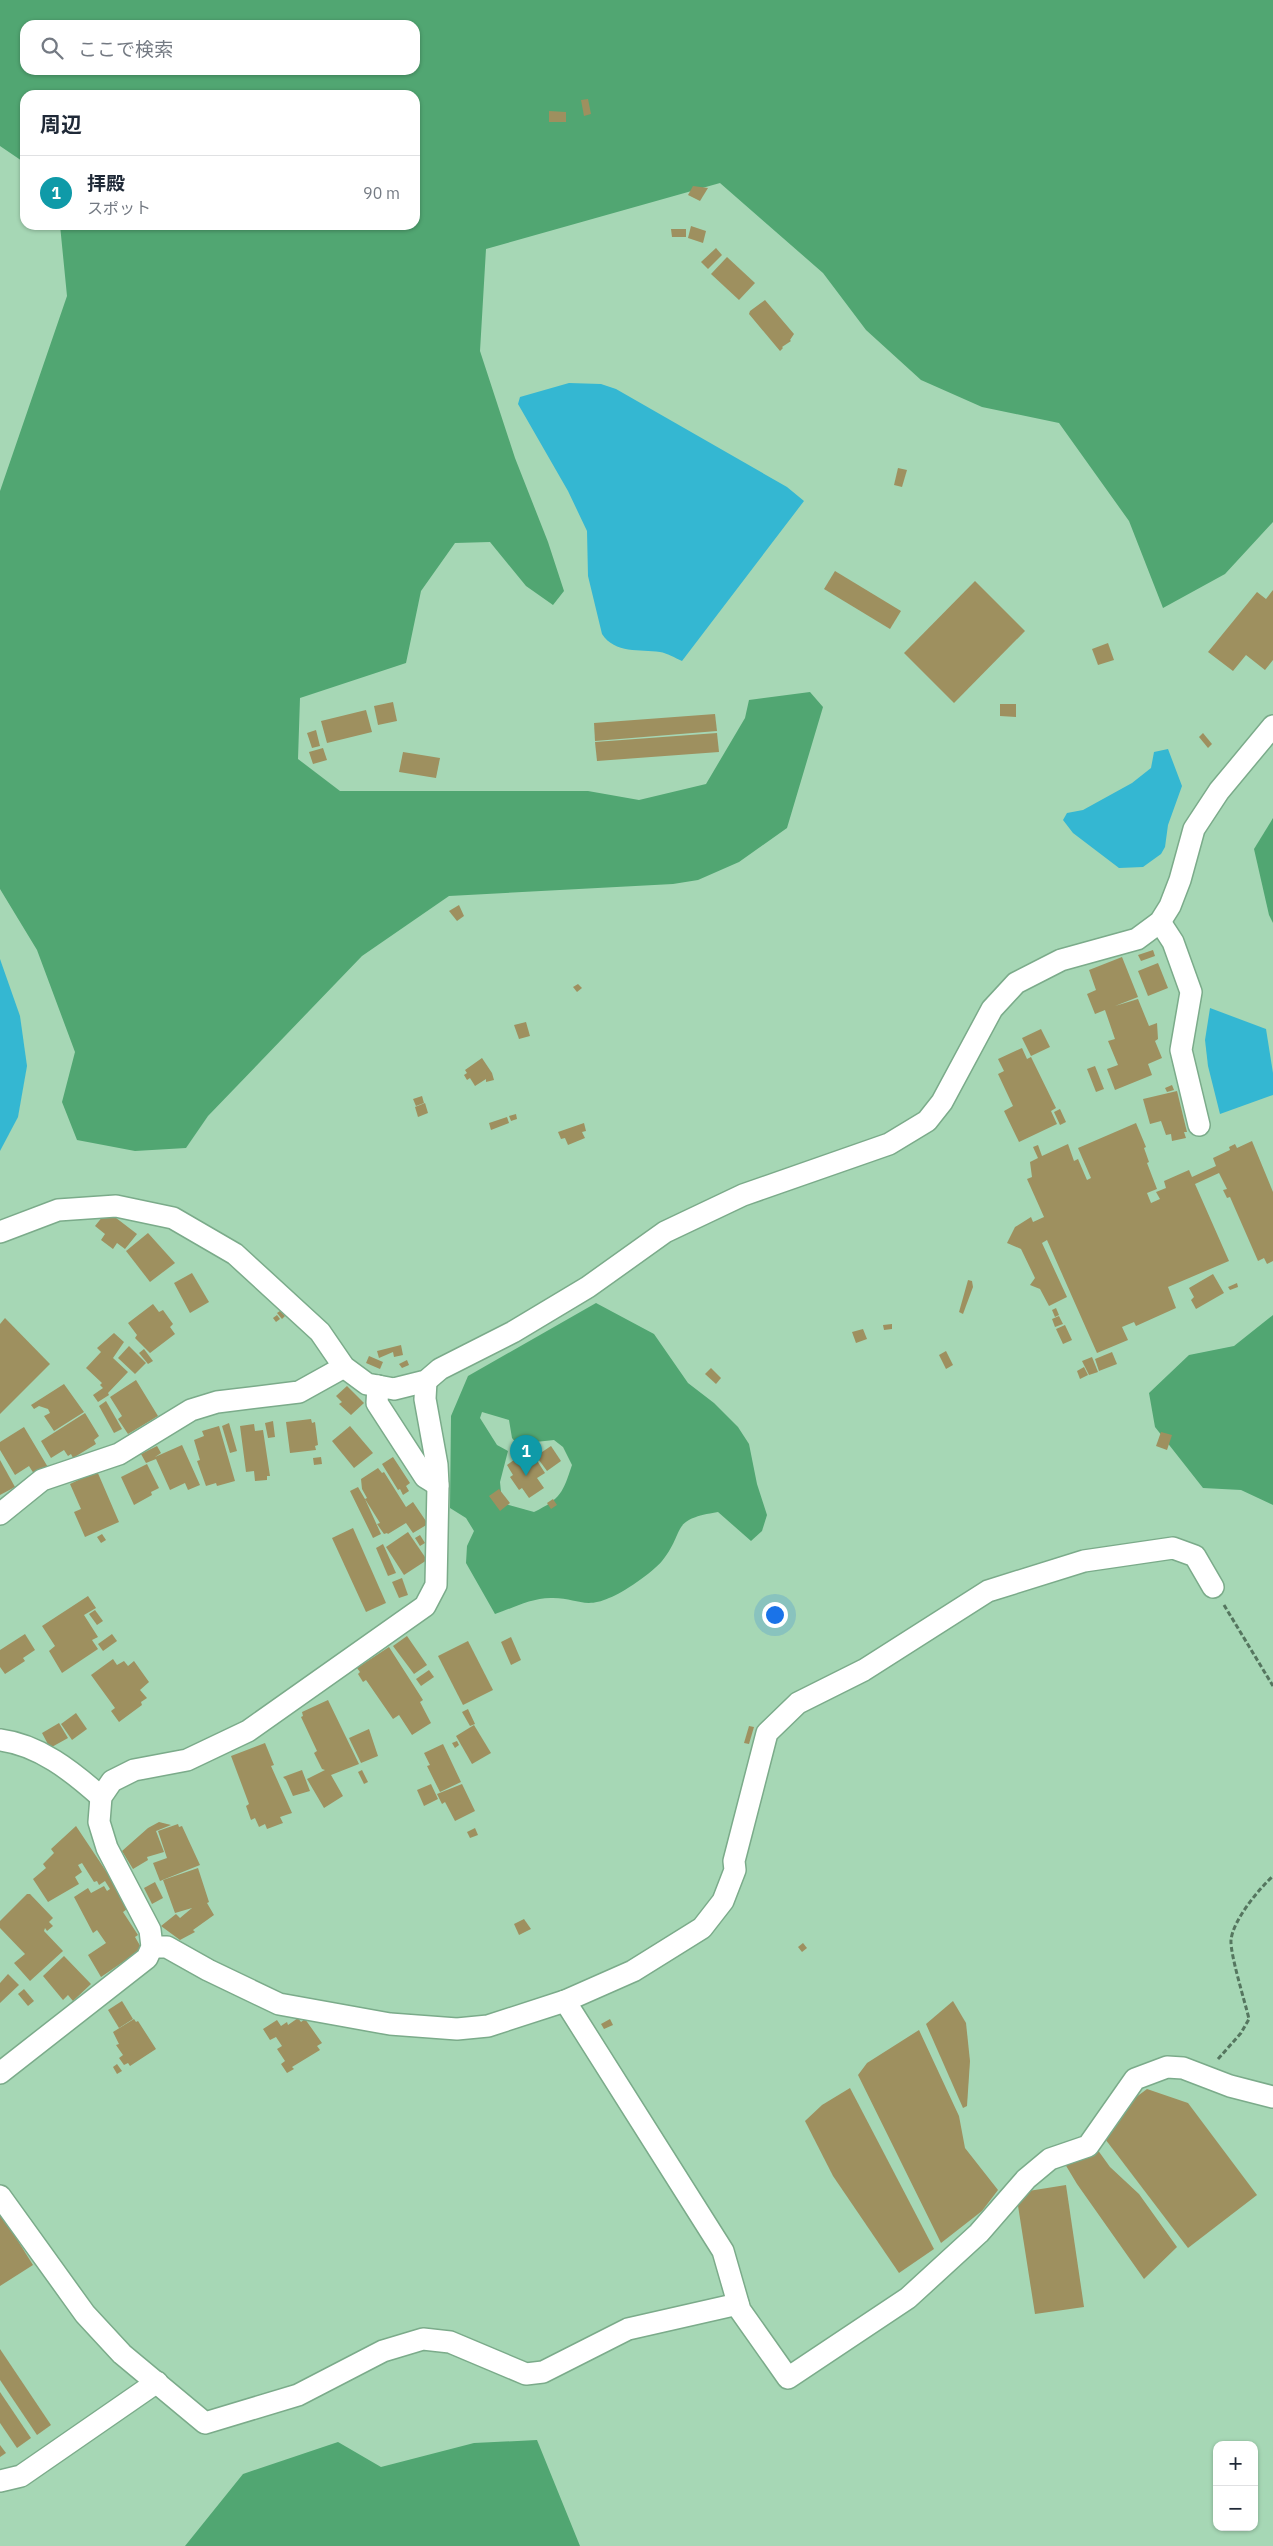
<!DOCTYPE html>
<html lang="ja">
<head>
<meta charset="utf-8">
<style>
	:root { --surface:#fff; --page:#f6f6f7; --text:#1f2937; --muted:#747a83; --line:#e0e1e3; --accent:#111827 }
	body { margin:0; font-family:"IBM Plex Sans","Noto Sans JP",sans-serif; background:var(--page); color:var(--text) }
	.controls { position:absolute; right:15px; bottom:15px; display:grid; overflow:hidden; border-radius:10px; box-shadow:0 1px 4px #0004 }
	.controls button { width:45px; height:45px; display:grid; place-items:center; padding:0; border:0; border-bottom:1px solid var(--line); background:var(--surface); color:var(--text); font:25px sans-serif }
	.you { position:absolute; left:774px; top:1614px; width:18px; height:18px; margin:-12px; border:4px solid #fff; border-radius:50%; background:#1a73e8; box-shadow:0 0 0 8px #1a73e833 }
	.badge { display:grid; place-items:center; width:32px; height:32px; border-radius:50%; background:var(--accent); color:#fff; font-size:16px; font-weight:700 }
	.pin { position:absolute; translate:-50% -41px; filter:drop-shadow(0 1px 2px #0008) }
	.pin::after { content:''; position:absolute; top:26px; width:18px; height:15px; background:inherit; clip-path:polygon(0 0,100% 0,50% 100%) }
	.list { margin:0; padding:0; list-style:none }
	h2 { display:flex; justify-content:space-between; align-items:center; height:65px; margin:0; padding:0 20px; font-size:21px }
	h2 small { font-size:16px; font-weight:400; color:var(--muted) }
	.list li { display:grid; grid-template-columns:32px 1fr auto; gap:15px; align-items:center; box-sizing:border-box; height:75px; padding:0 20px; border-top:1px solid var(--line) }
	.list b { display:block; font-size:19px; white-space:nowrap }
	.list p { margin:0; font-size:16px; white-space:nowrap; color:var(--muted) }
	.list em { font-size:16px; font-style:normal; color:var(--muted) }
	.icon { flex:none; width:28px; height:28px; fill:none; stroke:currentColor; stroke-width:2; stroke-linecap:round; stroke-linejoin:round }
	.map { position:relative; flex:none; width:1273px; height:2546px; overflow:hidden }
	.search { position:absolute; background:var(--surface); box-shadow:0 1px 4px #0004; left:20px; top:20px; width:400px; height:55px; display:flex; align-items:center; gap:12px; box-sizing:border-box; padding:0 18px; border-radius:15px; color:var(--muted); font-size:19px }
	.panel { position:absolute; background:var(--surface); box-shadow:0 1px 4px #0004; left:20px; top:90px; width:400px; height:140px; border-radius:15px }
	.map>svg:first-child { display:block }
	.forest { fill:#51a672; fill-rule:evenodd }
	.water { fill:#34b7d2 }
	.building { fill:#9e905f }
	.lines { fill:none; stroke-linecap:round; stroke-linejoin:round }
	.minor-casing { stroke:#7bab8a; stroke-width:24 }
	.path { stroke:#55765f; stroke-width:3; stroke-dasharray:5 2.5; stroke-linecap:butt }
	.minor { stroke:#fff; stroke-width:21 }
</style>
</head>
<body>
<div class="map">
<svg width="1273" height="2546" viewBox="0 0 1273 2546">
	<rect width="100%" height="100%" fill="#a6d7b5"/>
	<g class="forest">
		<path d="M0,0h1273v522l-48,52 -62,34 -34,-87 -70,-98 -77,-16 -61,-27 -55,-50 -43,-57 -103,-90 -234,66 -6,102 35,107 33,84 16,49 -11,14 -27,-19 -36,-44 -35,1 -34,48 -15,72 -106,35 -2,61 42,32h248l51,9 67,-16 39,-66 4,-18 61,-8 13,15 -36,121 -48,34 -41,18 -25,4 -224,12 -87,60 -154,160 -22,32 -51,3 -58,-11 -15,-38 13,-50 -38,-102 -37,-61v-398l67,-195 -7,-71h355v-130h-390v68l-25,-17zM25,25h390v45h-390z"/>
		<path d="M1273,818v105l-4,-8 -15,-66z"/>
		<path d="M596,1303l58,31 34,49 26,20 24,24 11,17 8,40 10,31 -5,16 -11,10 -33,-29c-50,8 -31,18 -56,49 -9,11 -39,32 -53,37 -24,11 -33,0 -56,0 -20,-1 -40,10 -58,16l-29,-51 1,-17 7,-15 -8,-13 -16,-10 1,-92 17,-40zM482,1412l27,8 3,18 5,6 37,-4 9,7 9,18c-9,27 -11,34 -38,47l-32,-9 -2,-21 8,-31 -11,-6 -17,-27z"/>
		<path d="M1273,1315v190l-32,-15 -38,-2 -48,-61 -6,-34 40,-38 45,-9z"/>
		<path d="M537,2440l43,106h-395l58,-72 95,-32 43,25 93,-24z"/>
	</g>
	<g class="water">
		<path d="M569,383l32,1 15,5 171,98 17,14 -122,160c-7,-3 -15,-8 -22,-9 -20,-3 -45,2 -58,-18l-14,-58 -1,-45 -19,-40 -50,-87 2,-7z"/>
		<path d="M1168,749l14,37 -14,39 -3,22 -4,7 -18,13 -24,1 -46,-35 -10,-13 4,-7 16,-3 49,-27 19,-15 3,-16z"/>
		<path d="M0,959l20,57 7,50 -9,51 -18,34z"/>
		<path d="M1210,1008l56,21 7,44v22l-53,19 -12,-48 -3,-26z"/>
	</g>
	<g class="building">
		<path d="M588,99l3,15 -7,2 -3,-16z"/>
		<path d="M549,111l17,1v10h-17z"/>
		<path d="M693,186l15,2 -8,13 -12,-6z"/>
		<path d="M691,226l15,5 -3,12 -15,-5z"/>
		<path d="M671,229h15v8h-14z"/>
		<path d="M716,248l6,7 -14,14 -7,-7z"/>
		<path d="M727,257l28,26 -16,17 -28,-26z"/>
		<path d="M765,300l29,34 -4,6 1,1 -9,6 1,1 -3,3 -31,-37 1,-3z"/>
		<path d="M898,468l9,2 -5,17 -8,-2z"/>
		<path d="M835,571l66,40 -11,18 -66,-40z"/>
		<path d="M975,581l50,50 -71,72 -50,-50z"/>
		<path d="M1273,590v70l-8,10 -19,-15 -13,16 -25,-19 49,-60 9,7z"/>
		<path d="M1108,643l6,17 -16,5 -6,-16z"/>
		<path d="M393,702l4,19 -19,4 -4,-19z"/>
		<path d="M1000,704h16v13l-16,-1z"/>
		<path d="M366,710l6,22 -45,11 -6,-22z"/>
		<path d="M715,714l2,17 -122,10 -1,-18z"/>
		<path d="M316,730l4,16 -8,2 -5,-15z"/>
		<path d="M717,733l2,19 -122,9 -2,-19z"/>
		<path d="M1203,733l9,11 -4,4 -9,-11z"/>
		<path d="M323,748l4,12 -14,4 -4,-12z"/>
		<path d="M403,752l37,6 -4,20 -37,-6z"/>
		<path d="M459,905l5,11 -7,5 -8,-10z"/>
		<path d="M1153,950l2,6 -14,5 -3,-6z"/>
		<path d="M1122,957l16,40 -23,9 23,-7 11,27 8,-3 1,16 -3,2 7,17 -14,6 4,11 -37,15 -8,-21 11,-4 -10,-24 7,-2 -10,-29 -10,4 -8,-20 9,-4 -7,-20z"/>
		<path d="M1158,963l10,25 -20,8 -10,-25z"/>
		<path d="M578,984l4,4 -5,4 -4,-5z"/>
		<path d="M526,1022l4,14 -11,3 -5,-14z"/>
		<path d="M1041,1029l9,18 -19,9 -9,-18z"/>
		<path d="M1022,1048l5,11 4,-2 25,51 -5,3 6,13 -38,18 -15,-31 9,-5 -15,-32 6,-3 -6,-12z"/>
		<path d="M482,1058l10,15 2,7 -8,2v-3l-11,7 -5,-8 -3,2 -3,-5 3,-2 -2,-3z"/>
		<path d="M1095,1066l9,23 -8,3 -9,-23z"/>
		<path d="M1172,1085l2,5 -7,2 -2,-4z"/>
		<path d="M1177,1091l10,41h-3l2,6 -14,3 -1,-7 -5,1 -5,-14 -11,3 -7,-25z"/>
		<path d="M422,1096l2,7 -8,3 -3,-7z"/>
		<path d="M425,1103l3,10 -10,4 -3,-10z"/>
		<path d="M1060,1109l6,13 -6,3 -6,-13z"/>
		<path d="M516,1114l1,5 -6,2 -2,-5z"/>
		<path d="M507,1117l2,6 -18,7 -2,-7z"/>
		<path d="M584,1123l2,8 -4,1 3,6 -17,7 -3,-7 -4,1 -3,-7z"/>
		<path d="M1136,1123l10,24 -2,1 5,14 -2,1 10,26 -10,4 4,10 9,-4 -4,-7 10,-4 -2,-7 25,-11 3,7 24,-11 -3,-8 17,-8 -1,-3 6,-3 2,4 15,-7 21,51v69l-6,3 -3,-6 -6,3 -28,-64 -3,1 -4,-8 4,-1 -8,-16 -24,11 34,77 -61,26 8,21 -40,18 -2,-4 -12,5 6,13 -31,13 -50,-113 -5,3 25,54 -18,9 -9,-17 -10,-4 5,-7 -14,-29 -14,-6 8,-16 16,-10 2,5 11,-5 -17,-38 5,-2 -2,-15 8,-4 -5,-11 5,-2 4,11 26,-12 6,17 4,-2 9,21 4,-2 -13,-30z"/>
		<path d="M107,1211l30,23 -12,15 -8,-6 -4,6 -12,-9 4,-6 -10,-8z"/>
		<path d="M148,1233l27,30 -25,19 -24,-31z"/>
		<path d="M192,1273l17,29 -19,11 -16,-30z"/>
		<path d="M1213,1274l11,19 -28,16 -5,-9 3,-3 -5,-9z"/>
		<path d="M968,1280l4,1 1,6 -10,27 -4,-2z"/>
		<path d="M1237,1283l1,4 -8,3 -2,-3z"/>
		<path d="M153,1304l6,8 4,-2 10,14 -3,3 5,7 -25,19 -15,-15 2,-3 -9,-12z"/>
		<path d="M1056,1308l3,7 -4,2 -3,-7z"/>
		<path d="M280,1311l5,5 -3,3 -5,-6z"/>
		<path d="M277,1315l3,4 -4,3 -3,-4z"/>
		<path d="M1059,1316l4,8 -8,3 -3,-8z"/>
		<path d="M5,1318l45,46 -50,50v-90z"/>
		<path d="M892,1324v5l-8,1 -1,-5z"/>
		<path d="M1065,1325l7,15 -9,4 -7,-15z"/>
		<path d="M863,1329l4,10 -11,4 -4,-11z"/>
		<path d="M114,1333l10,9 -11,16 15,14 -20,21 1,2 -11,7 -5,-7 10,-7 -3,-3 2,-2 -16,-15 15,-16 -4,-4z"/>
		<path d="M401,1345l2,10 -9,2 -1,-5 -14,6 -2,-7z"/>
		<path d="M129,1346l17,17 -11,11 -17,-16z"/>
		<path d="M144,1349l9,12 -5,3 -9,-11z"/>
		<path d="M946,1351l7,14 -7,4 -7,-14z"/>
		<path d="M1112,1352l5,12 -18,7 -4,-12z"/>
		<path d="M369,1356l14,6 -3,7 -14,-6z"/>
		<path d="M1092,1357l6,15 -9,3 -7,-14z"/>
		<path d="M407,1360l2,5 -7,3 -3,-4z"/>
		<path d="M1084,1367l4,8 -8,4 -3,-8z"/>
		<path d="M711,1368l10,10 -5,6 -11,-10z"/>
		<path d="M136,1380l22,36 -30,18 -10,-15 4,-3 -12,-19z"/>
		<path d="M64,1384l20,28 -30,19 -10,-15 6,-3 -2,-4 -9,-3 -5,3 -3,-4z"/>
		<path d="M347,1386l17,17 -13,12 -12,-11 3,-2 -6,-6z"/>
		<path d="M106,1401l16,28 -8,4 -15,-27z"/>
		<path d="M85,1413l14,23 -5,4 2,4 -23,14 -2,-4 -3,2 -4,-6 -13,8 -10,-17z"/>
		<path d="M311,1419l1,4 3,-1 3,23 -3,1 1,4 -26,3 -4,-31z"/>
		<path d="M273,1421l2,16 -7,1 -3,-15z"/>
		<path d="M229,1423l8,28 -7,2 -8,-27z"/>
		<path d="M254,1424l1,7 8,-1 7,46h-3v4l-12,1 -1,-10 -8,1 -6,-46z"/>
		<path d="M219,1426l16,55 -18,5 -1,-3 -10,3 -9,-25 3,-1 -6,-20 10,-4 -2,-5z"/>
		<path d="M350,1426l23,27 -19,15 -22,-27z"/>
		<path d="M24,1427l25,42 -13,8 -7,-11 -14,9 -15,-25v-8z"/>
		<path d="M1161,1432l11,3 -5,15 -11,-4z"/>
		<path d="M182,1445l18,40 -12,5 -3,-7 -15,7 -14,-31 -10,4 -5,-9 16,-8 4,7 -6,4z"/>
		<path d="M551,1446l10,15 -14,10 -11,-15z"/>
		<path d="M521,1455l7,10 8,-6 9,14 -8,5 7,10 -15,10 -7,-10 -3,2 -9,-13 3,-2 -6,-10z"/>
		<path d="M321,1457l1,7 -8,1 -1,-7z"/>
		<path d="M393,1457l17,26 -4,3 3,5 -6,4 -3,-6 -2,1 -16,-26z"/>
		<path d="M0,1460l15,27 -15,8z"/>
		<path d="M147,1464l12,24 -8,4 1,3 -18,10 -13,-28z"/>
		<path d="M378,1468l4,5 2,-1 22,35 7,-5 15,22 -15,9 -7,-10 -18,11 -1,-1 -3,1 -7,-10 3,-1 -15,-24 16,35 -8,4 -23,-47 8,-4 7,12 2,-1 -5,-9 -1,-10z"/>
		<path d="M97,1471l22,51 -34,15 -11,-25 7,-3 -11,-25z"/>
		<path d="M499,1489l11,14 -10,8 -11,-15z"/>
		<path d="M553,1499l4,6 -6,4 -4,-6z"/>
		<path d="M353,1528l33,75 -20,9 -34,-74z"/>
		<path d="M408,1532l19,28 -23,15 -18,-28z"/>
		<path d="M102,1534l4,6 -5,3 -4,-6z"/>
		<path d="M420,1535l5,8 -5,3 -5,-8z"/>
		<path d="M383,1544l13,29 -8,3 -12,-28z"/>
		<path d="M402,1578l6,17 -9,3 -7,-16z"/>
		<path d="M88,1596l8,12 -12,7 14,22 -6,3 6,9 -36,24 -13,-22 6,-5 -13,-20z"/>
		<path d="M95,1610l8,11 -6,4 -8,-11z"/>
		<path d="M25,1634l10,16 -12,8 2,3 -20,13 -5,-7v-17z"/>
		<path d="M112,1634l5,7 -14,10 -5,-7z"/>
		<path d="M407,1636l20,29 -13,9 -21,-28z"/>
		<path d="M511,1637l10,23 -10,5 -10,-23z"/>
		<path d="M468,1641l25,49 -30,15 -25,-49z"/>
		<path d="M389,1647l34,53 -3,2 11,21 -19,12 -13,-20 -6,4 -27,-39 -3,2 -5,-8 2,-2 -3,-4z"/>
		<path d="M113,1659l4,6 7,-4 4,5 6,-5 15,21 -9,8 7,8 -6,4 1,3 -23,17 -8,-11 4,-3 -24,-33z"/>
		<path d="M429,1670l5,7 -13,9 -5,-7z"/>
		<path d="M328,1700l31,64 -28,11 12,21 -19,12 -17,-29 18,-9 -3,-1 -8,-16 3,-2 -16,-34 2,-1 -1,-4z"/>
		<path d="M468,1709l7,15 -5,2 -8,-14z"/>
		<path d="M76,1713l11,16 -15,11 -11,-16z"/>
		<path d="M59,1723l9,15 -18,10 -8,-15z"/>
		<path d="M474,1725l17,28 -19,11 -16,-28z"/>
		<path d="M749,1726l5,1 -5,17 -5,-1z"/>
		<path d="M369,1729l9,27 -17,7 -12,-25z"/>
		<path d="M457,1741l2,4 -4,3 -3,-5z"/>
		<path d="M265,1743l9,22 -3,1 21,47 -12,4 3,6 -16,6 -2,-5 -6,3 -4,-9 -4,2 -5,-14 3,-2 -18,-48z"/>
		<path d="M443,1744l18,38 -21,10 -13,-26 3,-1 -6,-12z"/>
		<path d="M302,1770l8,21 -17,5 -7,-16 -3,-3z"/>
		<path d="M362,1770l6,12 -4,2 -6,-12z"/>
		<path d="M431,1784l7,15 -14,7 -7,-16z"/>
		<path d="M462,1784l13,27 -20,10 -10,-19 -3,2 -5,-10z"/>
		<path d="M159,1822l12,3 -15,6 8,21 -17,5 1,3 -15,9 -11,-18 26,-23z"/>
		<path d="M178,1824l1,3 3,-1 18,39 -40,16 -7,-18 14,-5 -9,-27z"/>
		<path d="M76,1826l54,81 -7,5 15,23 -3,2 7,12 -41,28 -13,-22 18,-12 -9,-13 -4,3 -19,-36 14,-9 3,5 13,-7 3,5 3,-2 -5,-8 -6,4 -2,-4 -3,1 -12,-19 -4,2 4,7 -7,5 4,7 -31,18 -15,-23 13,-11 -3,-4 11,-11 -3,-4z"/>
		<path d="M475,1828l3,7 -8,3 -3,-6z"/>
		<path d="M198,1868l11,34 -2,1 7,12 -21,15 2,2 -15,8 -19,-14 15,-12 4,4 12,-10 -17,5 -12,-33z"/>
		<path d="M155,1882l8,16 -11,6 -8,-16z"/>
		<path d="M27,1894h3l23,24 -4,4 4,4 -6,5 -2,-3 -1,3 19,20 -33,30 -16,-18 11,-9 -25,-26v-7z"/>
		<path d="M524,1919l7,10 -12,6 -5,-11z"/>
		<path d="M803,1943l4,5 -5,4 -4,-5z"/>
		<path d="M64,1956l27,28 -18,17 -5,-6 -5,5 -20,-24z"/>
		<path d="M8,1974l11,11 -19,18v-20z"/>
		<path d="M24,1989l10,12 -6,5 -10,-12z"/>
		<path d="M122,2001l11,18 -14,9 -11,-18z"/>
		<path d="M953,2001l13,22 4,38 -3,45 -4,2 -37,-84z"/>
		<path d="M298,2018l3,4 4,-3 17,24 -5,3 3,4 -28,17 2,2 -7,4 -6,-9 4,-3 -8,-12 5,-3 -6,-9 -6,3 -7,-11 14,-9 4,6 6,-4 1,3z"/>
		<path d="M134,2019l2,3 2,-1 18,28 -26,17 -2,-3 -4,2 -5,-7 4,-3 -7,-10 3,-1 -6,-12z"/>
		<path d="M610,2019l3,6 -9,4 -3,-5z"/>
		<path d="M919,2030l40,86 6,32 33,42 -16,21 -41,32 -83,-168 9,-12z"/>
		<path d="M117,2064l5,7 -5,3 -4,-7z"/>
		<path d="M850,2088l84,161 -35,24 -66,-97 -28,-55 17,-16z"/>
		<path d="M1147,2089l41,14 69,92 -69,53 -92,-121z"/>
		<path d="M1092,2142l18,25 29,27 38,53 -33,32 -67,-95 -12,-20z"/>
		<path d="M1066,2185l18,122 -49,7 -19,-121z"/>
		<path d="M0,2212l33,53 -33,21z"/>
		<path d="M0,2349l51,76 -14,10 -37,-55z"/>
		<path d="M0,2392l31,46 -14,10 -17,-25z"/>
		<path d="M0,2445l6,8 -6,4z"/>
	</g>
	<g class="lines">
		<g class="minor-casing">
			<g id="minor">
				<path d="M1160,922l13,20 18,50 -10,58 18,75"/>
				<path d="M0,1232l58,-22 58,-4 57,12 62,36 85,78 24,35 23,17 27,5 32,-8 14,-12 73,-37 75,-45 77,-55 78,-37 146,-51 38,-23 15,-19 50,-93 24,-26 45,-23 76,-21 23,-17 10,-16 10,-26 14,-51 25,-38 54,-65"/>
				<path d="M378,1386l-1,17 48,74 13,8"/>
				<path d="M0,1514l42,-34 77,-26 72,-44 26,-8 82,-10 45,-25"/>
				<path d="M0,1740c39,5 72,31 101,57"/>
				<path d="M152,1947h15l41,23 71,34 111,20 67,5 31,-3 77,-25 68,-30 69,-43 21,-27 12,-31 -1,-9 33,-128 31,-30 66,-33 124,-79 96,-30 89,-13 22,8 18,31"/>
				<path d="M565,2001l158,250 17,59 48,68 120,-80 71,-65 47,-54 24,-20 38,-13 47,-67 32,-12 16,1 47,18 43,11"/>
				<path d="M0,2073l147,-115 5,-11 -2,-17 -43,-82 -8,-26 2,-25 11,-16 22,-11 53,-10 61,-29 177,-125 11,-21 2,-100 -1,-20 -12,-66 1,-18"/>
				<path d="M0,2196l85,118 37,40 83,69 93,-28 85,-44 40,-12 27,3 76,32 17,-2 85,-43 110,-25"/>
				<path d="M0,2481l21,-5 136,-94"/>
			</g>
		</g>
		<g class="path">
			<path d="M1224,1605l49,81"/>
			<path d="M1218,2059l23,-26 8,-14c-4,-17 -19,-65 -18,-79 2,-20 28,-51 42,-64"/>
		</g>
		<use href="#minor" class="minor"/>
	</g>
</svg>
<div class="controls">
<button>+</button>
<button>−</button>
</div>
<div class="you"></div>
<div class="pin badge" style="left:526px;top:1476px;background:#0f9aa8">1</div>
<div class="search"><svg class="icon" aria-label="search" viewBox="0 0 24 24"><circle cx="10" cy="10" r="6"/><path d="M15 15l6 6"/></svg>ここで検索</div>
<section class="panel">
<h2>周辺<small></small></h2>
<ul class="list">
<li><span class="badge" style="background:#0f9aa8">1</span><div><b>拝殿</b><p>スポット</p></div><em>90 m</em></li>
</ul>
</section>
</div>
</body>
</html>
